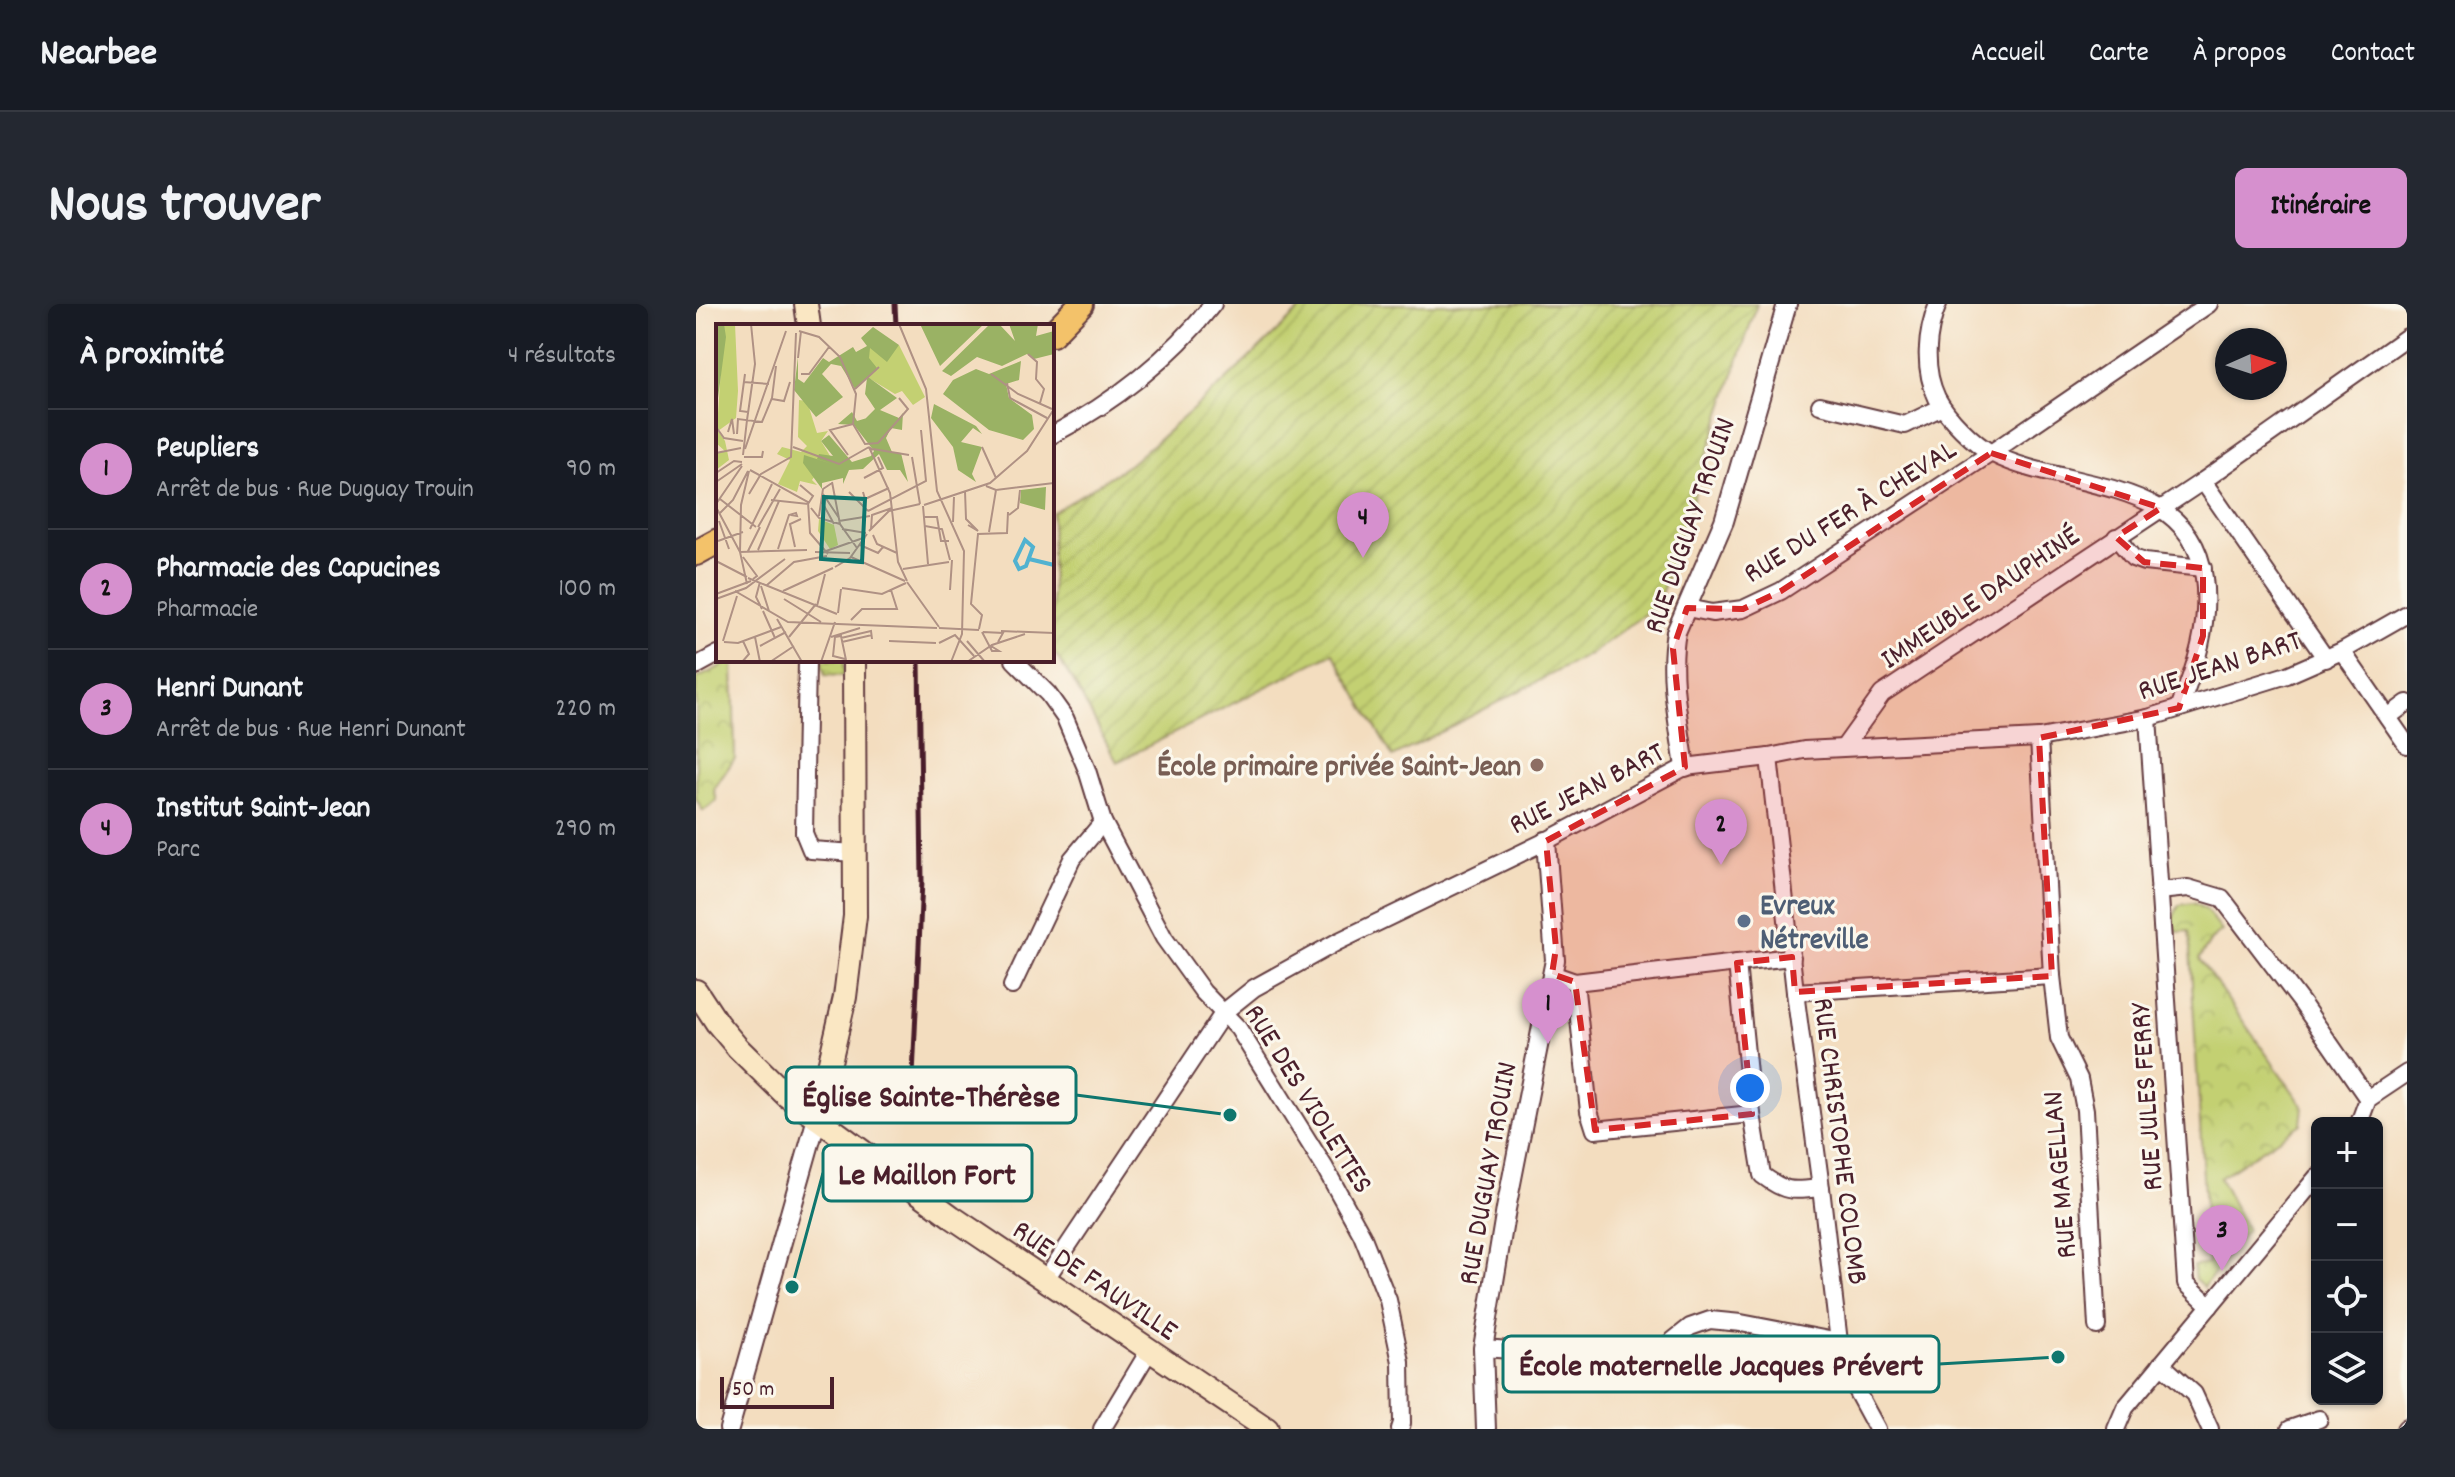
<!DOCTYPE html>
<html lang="fr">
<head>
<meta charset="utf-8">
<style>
	:root { --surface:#171b24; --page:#242831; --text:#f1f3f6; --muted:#9ea1a6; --line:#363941; --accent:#d690ce }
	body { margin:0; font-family:Dekko,sans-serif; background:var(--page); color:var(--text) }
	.controls { position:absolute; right:24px; bottom:24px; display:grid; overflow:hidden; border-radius:12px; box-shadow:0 2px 6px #0004 }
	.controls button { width:72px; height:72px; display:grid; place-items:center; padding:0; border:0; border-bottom:2px solid var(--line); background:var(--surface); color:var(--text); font:40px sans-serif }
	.compass { position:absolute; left:1519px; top:24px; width:72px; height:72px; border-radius:50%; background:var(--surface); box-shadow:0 2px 6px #0004; rotate:87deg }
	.scale { position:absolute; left:24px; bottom:20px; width:114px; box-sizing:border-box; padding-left:8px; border:4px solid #4a1f2b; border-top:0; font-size:22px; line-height:28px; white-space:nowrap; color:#4a1f2b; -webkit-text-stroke:6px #fbf7ec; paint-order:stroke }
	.you { position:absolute; left:1054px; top:784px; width:28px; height:28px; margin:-20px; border:6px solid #fff; border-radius:50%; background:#1a73e8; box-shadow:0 0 0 12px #1a73e833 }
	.badge { display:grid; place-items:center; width:52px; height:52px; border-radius:50%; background:var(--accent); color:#111; font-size:26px; font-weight:700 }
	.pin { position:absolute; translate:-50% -66px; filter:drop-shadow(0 2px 4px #0008) }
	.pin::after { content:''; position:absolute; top:42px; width:28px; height:24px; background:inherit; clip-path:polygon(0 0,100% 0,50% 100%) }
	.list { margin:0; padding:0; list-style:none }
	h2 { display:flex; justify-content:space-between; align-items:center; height:104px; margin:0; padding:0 32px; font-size:34px }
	h2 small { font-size:26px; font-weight:400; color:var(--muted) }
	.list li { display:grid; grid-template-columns:52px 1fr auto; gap:24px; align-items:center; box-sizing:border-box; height:120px; padding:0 32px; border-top:2px solid var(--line) }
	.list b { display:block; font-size:30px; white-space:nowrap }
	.list p { margin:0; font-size:26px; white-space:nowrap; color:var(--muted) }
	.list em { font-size:26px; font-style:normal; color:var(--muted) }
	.icon { flex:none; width:44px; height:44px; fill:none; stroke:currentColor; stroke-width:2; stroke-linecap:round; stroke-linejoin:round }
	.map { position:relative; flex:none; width:1711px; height:1125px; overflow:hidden; border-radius:12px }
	header { display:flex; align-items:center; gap:48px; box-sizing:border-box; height:112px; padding:0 40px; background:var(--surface); border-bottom:2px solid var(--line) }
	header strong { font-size:38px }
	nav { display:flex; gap:44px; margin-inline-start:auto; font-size:28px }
	.intro { display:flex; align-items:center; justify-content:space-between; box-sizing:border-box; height:192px; padding:0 48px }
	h1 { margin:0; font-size:56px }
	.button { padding:20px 36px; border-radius:12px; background:var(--accent); color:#111; font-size:28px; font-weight:700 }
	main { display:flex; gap:48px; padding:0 48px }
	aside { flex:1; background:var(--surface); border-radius:12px; box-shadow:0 2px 6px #0004 }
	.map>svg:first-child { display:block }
	.park { fill:url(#park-crowns); stroke:#86784e; stroke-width:2 }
	.garden { fill:url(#garden-furrows); stroke:#86784e; stroke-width:2 }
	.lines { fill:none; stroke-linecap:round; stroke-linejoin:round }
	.minor-casing { stroke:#633c41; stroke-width:20 }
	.tertiary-casing { stroke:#633c41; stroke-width:22 }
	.secondary-casing { stroke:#633c41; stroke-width:26 }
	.primary-casing { stroke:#633c41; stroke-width:28 }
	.minor { stroke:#fff; stroke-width:16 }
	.tertiary { stroke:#fff; stroke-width:18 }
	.secondary { stroke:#fae7c3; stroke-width:22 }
	.primary { stroke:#f3c26a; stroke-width:24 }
	.rail { stroke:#4a1f2b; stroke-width:5 }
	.marked { fill:#d62828; fill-opacity:0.2; stroke:#d62828; stroke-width:6; stroke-dasharray:16 10; stroke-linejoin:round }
	.education-dot { fill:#8d6e63; stroke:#fbf7ec; stroke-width:3 }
	.service-dot { fill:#5c6f8a; stroke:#fbf7ec; stroke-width:3 }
	.labels { text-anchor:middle; stroke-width:6; stroke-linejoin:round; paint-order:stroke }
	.street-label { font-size:30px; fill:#4a1f2b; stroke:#fbf7ec }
	.education-label { font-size:30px; font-weight:bold; fill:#785e54; stroke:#fbf7ec; text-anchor:end }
	.service-label { font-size:30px; font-weight:bold; fill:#4e5e75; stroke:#fbf7ec; text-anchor:start }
	.inset-river { fill:none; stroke:#51b2d0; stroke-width:4 }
	.inset-road { fill:none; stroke:#af9184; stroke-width:2 }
	.view { fill:#0f766e; fill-opacity:0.15; stroke:#0f766e; stroke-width:4 }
	.inset-edge { fill:none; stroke:#4a1f2b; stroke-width:4 }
	.leader { fill:none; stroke:#0f766e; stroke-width:3 }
	.callout-dot { fill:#0f766e; stroke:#fbf7ec; stroke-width:3 }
	.callout { fill:#fbf7ec; stroke:#0f766e; stroke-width:3 }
	.callout-label { font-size:32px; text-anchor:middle; font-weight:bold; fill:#4a1f2b }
</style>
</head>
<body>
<header>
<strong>Nearbee</strong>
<nav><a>Accueil</a><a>Carte</a><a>À propos</a><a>Contact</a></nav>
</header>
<div class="intro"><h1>Nous trouver</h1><a class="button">Itinéraire</a></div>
<main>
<aside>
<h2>À proximité<small>4 résultats</small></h2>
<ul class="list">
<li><span class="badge">1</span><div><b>Peupliers</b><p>Arrêt de bus · Rue Duguay Trouin</p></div><em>90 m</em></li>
<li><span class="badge">2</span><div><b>Pharmacie des Capucines</b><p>Pharmacie</p></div><em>100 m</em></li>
<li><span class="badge">3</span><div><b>Henri Dunant</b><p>Arrêt de bus · Rue Henri Dunant</p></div><em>220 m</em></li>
<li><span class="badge">4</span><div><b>Institut Saint-Jean</b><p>Parc</p></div><em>290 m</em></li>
</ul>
</aside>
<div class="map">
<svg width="1711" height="1125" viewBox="0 0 1711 1125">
	<defs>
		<pattern id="park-crowns" width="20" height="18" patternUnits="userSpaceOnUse" patternTransform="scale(2)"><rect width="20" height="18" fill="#c3d072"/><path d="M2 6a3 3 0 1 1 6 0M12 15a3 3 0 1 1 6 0" fill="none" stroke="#a9b263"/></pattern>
		<pattern id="garden-furrows" width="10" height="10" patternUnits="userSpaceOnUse" patternTransform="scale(2)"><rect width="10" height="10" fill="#c3d072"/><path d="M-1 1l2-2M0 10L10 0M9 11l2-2" fill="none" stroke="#a9b263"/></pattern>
	</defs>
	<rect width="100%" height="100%" fill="#fbf7ec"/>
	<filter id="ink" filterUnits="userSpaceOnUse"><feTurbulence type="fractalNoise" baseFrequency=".0125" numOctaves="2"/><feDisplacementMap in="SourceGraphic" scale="16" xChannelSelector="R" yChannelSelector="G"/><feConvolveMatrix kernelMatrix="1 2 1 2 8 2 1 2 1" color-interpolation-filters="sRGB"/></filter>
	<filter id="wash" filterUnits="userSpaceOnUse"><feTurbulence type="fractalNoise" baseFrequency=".006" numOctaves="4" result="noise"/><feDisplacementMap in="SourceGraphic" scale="32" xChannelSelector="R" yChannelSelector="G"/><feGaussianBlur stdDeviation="1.8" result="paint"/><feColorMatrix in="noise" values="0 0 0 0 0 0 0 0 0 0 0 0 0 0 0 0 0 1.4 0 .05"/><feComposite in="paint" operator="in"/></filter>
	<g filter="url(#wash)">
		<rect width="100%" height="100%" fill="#f3ddbf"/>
		<g class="park">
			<path d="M37,356l2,98 -21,31 3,12 -14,10 -7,-12v-120z"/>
			<path d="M125,356h23v16l-19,-1z"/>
			<path d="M1497,599l12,6 17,22 -11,9 -12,19 104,147 -2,18 -82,54 28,52 -43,57 -9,-8 -2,-13 15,-2 -19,-333 -13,1 -3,-14 6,-13z"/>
		</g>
		<path class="garden" d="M610,0h451l-99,300 -66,49 -199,104 -60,-104 -216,109 -41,-76 -24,-37v-136l78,-49 92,-80z"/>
	</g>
	<g filter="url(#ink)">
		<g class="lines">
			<g class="minor-casing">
				<g id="minor">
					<path d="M1242,0c-12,29 -15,65 -1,94 10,19 37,46 56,56 71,37 198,21 211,124 6,46 -8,89 -25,130"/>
					<path d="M1124,101l85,20 37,-18"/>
					<path d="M356,131c61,-32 119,-77 161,-131"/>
					<path d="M1507,177l123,178"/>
					<path d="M1420,233l17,21 11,4 59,6"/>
					<path d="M991,304l25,5 31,-4 38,-18 210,-138 218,-149"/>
					<path d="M1646,347l65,94"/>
					<path d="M111,356l-3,173 7,17 44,3"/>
					<path d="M318,356l34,34 17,24 22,52 16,52 61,116 39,54 35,36 87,140 37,67 26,65 13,62 1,61 -2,6"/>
					<path d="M0,362l22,-12"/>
					<path d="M1692,413l19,-14"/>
					<path d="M1452,414l38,565 24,23"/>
					<path d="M1343,434l13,238 7,62 20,41 6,31 12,216"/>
					<path d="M1148,443l38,-53 321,-213 204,-144"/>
					<path d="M1073,453l26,235 26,196 18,154 6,28 32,59"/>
					<path d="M1463,587l29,-3 34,10 79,104 67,97"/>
					<path d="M1041,659l55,-6"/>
					<path d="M856,670l23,8 14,129 6,19 157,-16 -15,-151 -162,19"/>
					<path d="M316,682l60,-127 31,-37"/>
					<path d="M1099,688l257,-16"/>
					<path d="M1056,810l10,61c24,18 30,16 59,13"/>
					<path d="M1663,819l9,-24 39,-26"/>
					<path d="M349,976l179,-268 30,-24 83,-46 209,-101 139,-74 84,-10 35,-7 235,-12 109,-20 139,-43 55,-24 65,-37"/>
					<path d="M787,1044l156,11 17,-5 34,-27 20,-7 31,3 98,19"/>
					<path d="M1465,1060l33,30 16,35"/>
					<path d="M406,1125l47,-78"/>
					<path d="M1420,1125l9,-21 192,-231"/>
					<path d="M1594,1125l29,-10"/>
					<path d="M1709,1125l2,-2"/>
				</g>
			</g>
			<g class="tertiary-casing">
				<g id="tertiary">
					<path d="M989,463c-6,-43 -17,-92 -9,-135l48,-111 63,-217"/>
					<path d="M33,1125l88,-311"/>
					<path d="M790,1125l-3,-81 23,-139 49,-249 -9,-119"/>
				</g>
			</g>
			<g class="secondary-casing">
				<g id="secondary">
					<path d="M110,0l3,22"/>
					<path d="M0,687l21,32 21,25 49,48 165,121 315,212"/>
					<path d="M121,814l28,-121 10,-81 -1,-256"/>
				</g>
			</g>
			<g class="primary-casing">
				<g id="primary">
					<path d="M356,30l29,-30"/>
					<path d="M0,249l22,-12"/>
				</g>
			</g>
			<use href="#minor" class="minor"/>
			<use href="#tertiary" class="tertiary"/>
			<use href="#secondary" class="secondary"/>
			<use href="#primary" class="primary"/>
			<g class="rail">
				<path d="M199,0l1,22"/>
				<path d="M216,793l10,-216 -3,-221"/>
			</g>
		</g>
	</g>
	<path class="marked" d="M1295,149l170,55 -45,29 28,25 59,6v68l-24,72 -140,30 13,238 -257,16 -3,-35 -55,6 15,151 -157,16 -20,-148 -23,-8 4,-26 -10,-107 139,-74 -12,-118 14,-41 56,1 38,-18z"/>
	<circle class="education-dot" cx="841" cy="461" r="8"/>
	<circle class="service-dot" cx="1048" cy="617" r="8"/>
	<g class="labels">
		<g class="street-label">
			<text transform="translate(1153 206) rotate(-32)" y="10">RUE DU FER À CHEVAL</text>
			<text transform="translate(992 221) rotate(-71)" y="10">RUE DUGUAY TROUIN</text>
			<text transform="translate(1283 292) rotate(-34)" y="10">IMMEUBLE DAUPHINÉ</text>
			<text transform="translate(1523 360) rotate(-18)" y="10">RUE JEAN BART</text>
			<text transform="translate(890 483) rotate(-27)" y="10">RUE JEAN BART</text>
			<text transform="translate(1449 793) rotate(-94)" y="10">RUE JULES FERRY</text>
			<text transform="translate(614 794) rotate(58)" y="10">RUE DES VIOLETTES</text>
			<text transform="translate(1146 837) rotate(83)" y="10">RUE CHRISTOPHE COLOMB</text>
			<text transform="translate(790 869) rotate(-80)" y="10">RUE DUGUAY TROUIN</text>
			<text transform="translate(1362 871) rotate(-95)" y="10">RUE MAGELLAN</text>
			<text transform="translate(400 975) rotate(34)" y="10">RUE DE FAUVILLE</text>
		</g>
		<g class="education-label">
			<text x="825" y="471">École primaire privée Saint-Jean</text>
		</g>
		<g class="service-label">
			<text x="1064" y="610">Evreux<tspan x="1064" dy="34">Nétreville</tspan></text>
		</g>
	</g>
	<g transform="translate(20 20)">
		<rect width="338" height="338" fill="#f3ddbf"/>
		<path d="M8,0h11l3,67 -2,27 -18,13 7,10 4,19 -13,10v-18h10l-10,-9zM183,21l26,52 -12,8 -11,-14 -7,3 -28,-17 2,-31 14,10zM83,76l8,1 10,32 11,-2 -7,10 14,23 -12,1 -11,15 5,5 -17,-4 -3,11 -19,-8 12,-24 -13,-6 5,-7 19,5 6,-6 -9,-9z" fill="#c3d072"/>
		<path d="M0,0h8l2,13 -8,61zM204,0h64l-44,42zM274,0l10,1 15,16 -6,-17h29l-2,12 18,-5v23l-20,5 -7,-5 -25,12 -25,-9 -26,19 -9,-5zM157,3l26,18 -12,17 -17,-14 -1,10 8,10 -9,9 29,21 -17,12 19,8 4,-5 -1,17 -11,-2 -5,10 6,14 9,1 7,29 -8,-12h-13l-8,-16 -16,15 -14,1 -6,14v-6l-21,5v6l-19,-26 1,-8 28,9 -15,-5 2,-5 14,2 -12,-15 8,-6 23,27 19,-6 3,-5 -20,-26 -16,-1 14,-12 5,9 23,-7 -15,5 10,-10 -10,-15 2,-16 -12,11 -14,-23 -10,-2 -9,10 21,23 -27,20 -22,-27 4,-33v22l6,4 19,-25 6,4 24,-15 3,5 11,-6 -6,-8zM305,37l-2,19 -13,4 3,14 23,17 2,14 -11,11 -34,-10 -46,-36 10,-14 23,-11 13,5zM218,80l42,22 6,8 -9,-6 -12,14 21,5 -10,27 4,8 -18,-12 -5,-23 -22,-29zM330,163l-1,23 -25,-7 1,-13z" fill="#9ab264"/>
		<path d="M103,195l15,6 4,20 -8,4 -12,-18z" fill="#c3d072"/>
		<path class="inset-river" d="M309,216l8,7 -7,19 -7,3 -4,-8zM313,235l25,6"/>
		<path class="inset-road" d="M183,0l27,65 11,102 27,60 -2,83 -11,28M83,7l20,6 21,20 16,37 -3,30M312,30l9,8 -1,17 8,10 -4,14M82,34l3,-27M29,50l-5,37 8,1M85,50h8l20,-27M275,50l27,20 34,15M27,58l26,2M291,59l3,15 37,20M139,65l24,-22M56,75l12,2 6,-19M31,96l8,-56 -4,-40M137,100l12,20 13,-1 30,-34 -9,-11M0,103l8,11 19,3M12,108l4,-13 2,15M21,110l1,-15 24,3 10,-24 4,-32M77,123l46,17 30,-17M266,123l14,31M29,125l41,-118M157,125l36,6M157,126l-4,-3 21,46 8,69 9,19M0,129l25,-5M27,131l4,-35M132,131l-18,-25 23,-6M28,133h18l1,-6M196,133l8,47M34,146l58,32 2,31 18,21M0,149l18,-12 8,1M148,154l19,-10 -5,-11M0,158l26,-18M116,158l8,42 17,24M270,162l10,4 58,-7M249,167l1,28 12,12 -10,-6M133,168l19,19M147,168l2,7 24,-11M33,170l12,-20 30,-17 5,-124M107,170l16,24M4,175l36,28M55,176l37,4 5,-8 -13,-11M106,178l12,22M0,180l26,-38M208,181l66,-22 37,-32 27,-42M207,182l5,58M0,183l24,45 67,-2M95,184l8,10 21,6M152,187l58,-30 -5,-51M3,190l14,-14 15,-29M293,191l9,-7 2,-18M103,192l4,-27 9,-6M208,193h13l4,24h8M3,197l10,28M123,197l31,-5M237,198l1,-25M209,202l17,3 8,31M42,203l22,-38M34,205l22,-45M126,205l24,4M155,205l1,-14 20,-7M153,207l20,-20 31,-7M273,208l7,-42M157,211l4,9 20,9M2,217l25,-9M144,221l18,8 5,-6M79,223l-5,-23 11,-5M62,225l11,-34 7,-2 1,3 -6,-1M42,226l21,-49M32,227l12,-24M110,227l40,-14M99,228l35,1M27,233l14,19 -4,3M135,233l54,24M0,237l31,16M119,243l15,-9 17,-24M187,245l46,-7M32,254l89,36M44,258l-4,15 6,12M191,258l32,45M31,260l-7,-32 1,-47 8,-34M51,261l27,-23 33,-6M45,262l8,25M126,264l40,6 24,-11M234,266l2,-30M19,267l53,31 149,6M67,267l50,-23M0,270l35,-13M0,275l30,-11 39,-29M68,275l37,23M101,282l8,-32M47,287l12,27M122,289l3,-24M61,295l25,43M135,296l11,-11h35l-6,-19M223,304l40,2M263,305l3,-14 -11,-11 7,-70 29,-1 1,-21M285,307l53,2M266,308l10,19h7l-8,-5M267,308l20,1 -5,9M39,313l5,25M73,313l27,-33M115,313l29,-9M125,314l30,-7 1,8M7,317l14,-45M173,317l47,2M251,317l18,21M8,318l14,1 43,-16M126,318l30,-7M223,319l16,-8 19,21M44,322l26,-14M129,335l-12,-3 2,-19 6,-1 5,24M26,338l7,-8 -6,-13M54,338l24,-16M105,338l14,-40M251,338l25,-17 33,-11"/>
		<path class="view" d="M108,173l41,2 -3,63 -41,-3z"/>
		<rect width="338" height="338" class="inset-edge"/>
	</g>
	<path class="leader" d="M534 811L380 791M96 983L127 869M1362 1053L1243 1060"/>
	<g class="callout-dot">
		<circle cx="534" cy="811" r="8"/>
		<circle cx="96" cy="983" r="8"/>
		<circle cx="1362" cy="1053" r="8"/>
	</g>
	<g class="callout">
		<rect x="90" y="763" width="290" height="56" rx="8"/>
		<rect x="127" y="841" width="209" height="56" rx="8"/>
		<rect x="807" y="1032" width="436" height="56" rx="8"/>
	</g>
	<g class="callout-label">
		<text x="235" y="802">Église Sainte-Thérèse</text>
		<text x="231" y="880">Le Maillon Fort</text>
		<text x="1025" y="1071">École maternelle Jacques Prévert</text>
	</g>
</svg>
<div class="controls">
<button>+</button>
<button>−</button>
<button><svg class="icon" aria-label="locate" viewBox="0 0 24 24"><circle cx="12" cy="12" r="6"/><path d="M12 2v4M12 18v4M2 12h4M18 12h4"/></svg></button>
<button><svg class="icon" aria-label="layers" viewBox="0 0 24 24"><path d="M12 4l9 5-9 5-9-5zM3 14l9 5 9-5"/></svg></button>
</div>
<svg class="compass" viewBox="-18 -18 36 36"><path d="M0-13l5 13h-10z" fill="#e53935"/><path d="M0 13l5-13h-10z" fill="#9ea1a6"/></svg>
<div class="scale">50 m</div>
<div class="you"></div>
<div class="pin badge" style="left:852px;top:740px">1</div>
<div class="pin badge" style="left:1025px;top:561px">2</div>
<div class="pin badge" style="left:1526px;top:967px">3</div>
<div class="pin badge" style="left:667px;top:254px">4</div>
</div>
</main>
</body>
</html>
